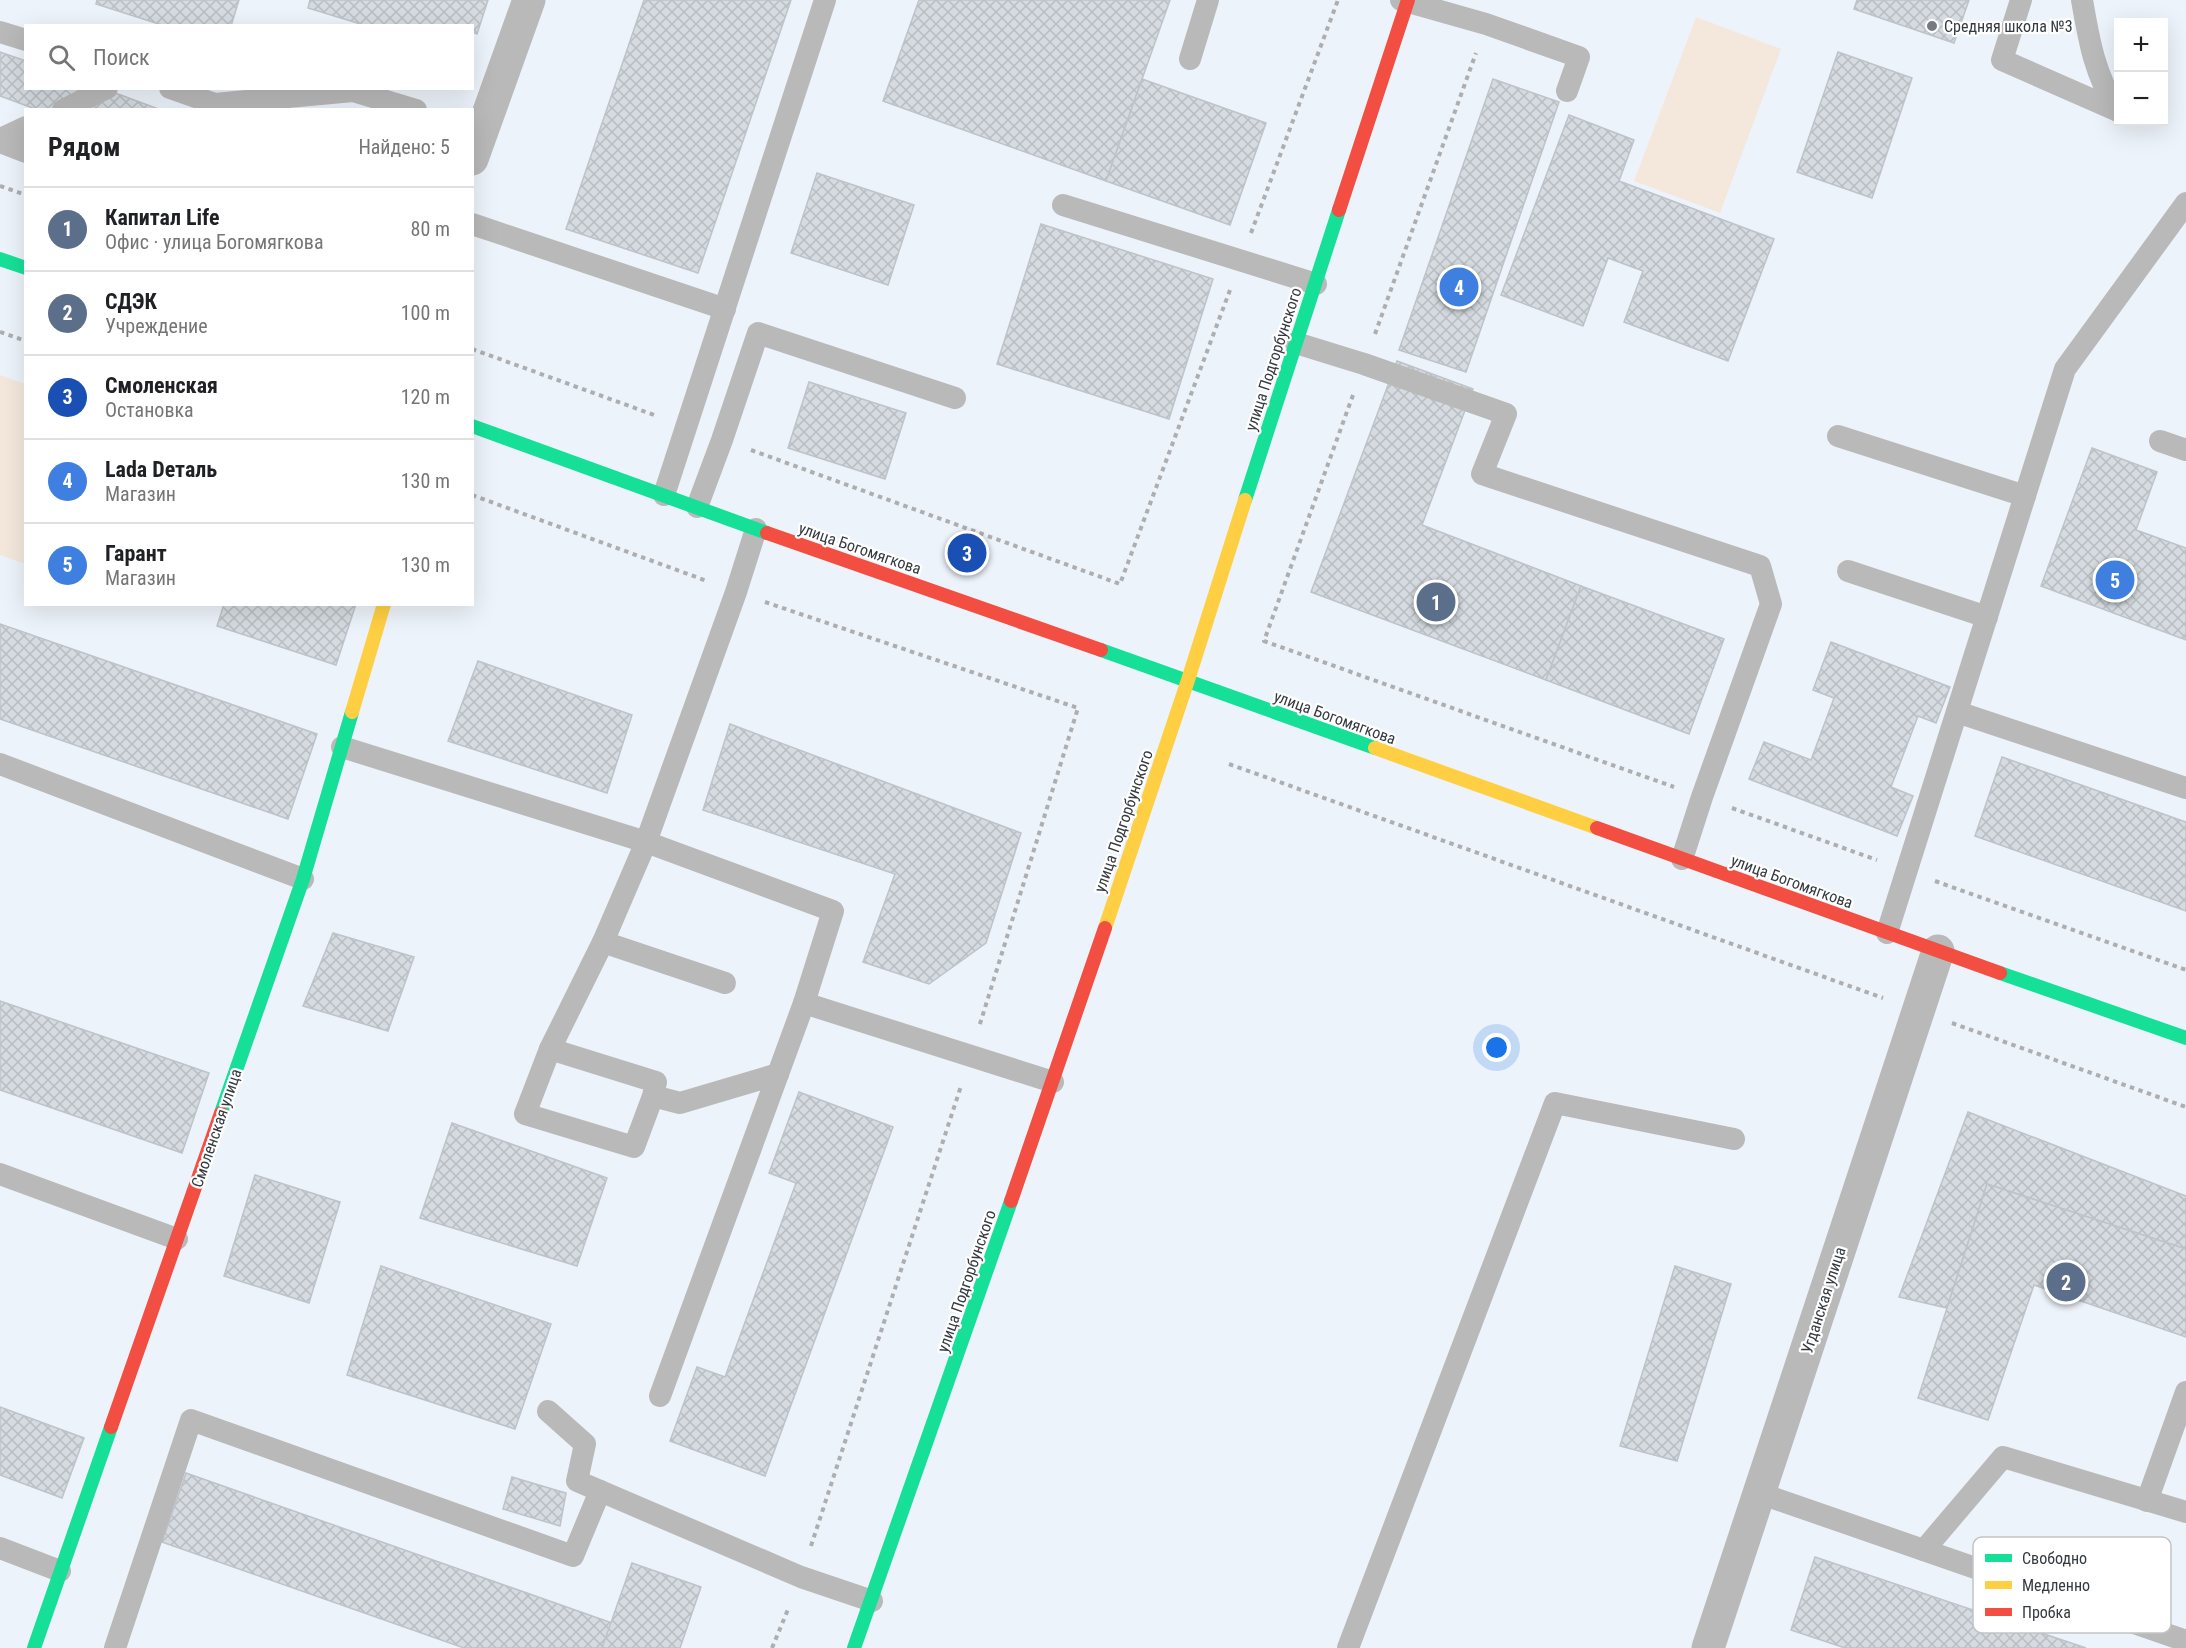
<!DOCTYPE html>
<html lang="ru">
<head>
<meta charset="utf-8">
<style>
	:root { --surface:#fff; --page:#f2f2f2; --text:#202124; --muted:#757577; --line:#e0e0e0; --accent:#db2777 }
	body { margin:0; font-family:"Roboto Condensed",sans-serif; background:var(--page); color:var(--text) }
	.controls { position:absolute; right:18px; top:18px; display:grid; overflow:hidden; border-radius:0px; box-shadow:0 6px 24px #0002 }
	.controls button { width:54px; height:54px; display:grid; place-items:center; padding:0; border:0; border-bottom:2px solid var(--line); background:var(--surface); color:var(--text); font:30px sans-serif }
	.you { position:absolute; left:1497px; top:1048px; width:21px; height:21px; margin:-15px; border:4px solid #fff; border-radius:50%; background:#1a73e8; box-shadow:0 0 0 9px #1a73e833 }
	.badge { display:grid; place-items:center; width:39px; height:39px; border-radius:50%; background:var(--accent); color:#fff; font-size:20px; font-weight:700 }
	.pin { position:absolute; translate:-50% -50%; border:3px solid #fff; box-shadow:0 2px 6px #0006 }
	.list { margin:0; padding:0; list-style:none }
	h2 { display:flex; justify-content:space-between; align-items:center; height:78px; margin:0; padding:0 24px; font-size:26px }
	h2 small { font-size:20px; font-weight:400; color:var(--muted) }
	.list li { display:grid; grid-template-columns:39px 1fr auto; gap:18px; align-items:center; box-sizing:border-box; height:84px; padding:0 24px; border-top:2px solid var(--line) }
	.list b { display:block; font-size:22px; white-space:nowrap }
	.list p { margin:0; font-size:20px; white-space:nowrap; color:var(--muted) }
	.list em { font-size:20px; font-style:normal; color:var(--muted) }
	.icon { flex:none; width:33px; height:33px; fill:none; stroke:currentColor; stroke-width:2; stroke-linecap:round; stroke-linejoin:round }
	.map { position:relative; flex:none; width:2186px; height:1648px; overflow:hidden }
	.search { position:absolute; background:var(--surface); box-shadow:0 6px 24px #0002; left:24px; top:24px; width:450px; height:66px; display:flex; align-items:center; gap:15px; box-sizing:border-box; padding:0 21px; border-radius:0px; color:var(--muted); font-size:22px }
	.panel { position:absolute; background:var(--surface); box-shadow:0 6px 24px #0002; left:24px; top:108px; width:450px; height:498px; border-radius:0px }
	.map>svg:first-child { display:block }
	.garden { fill:#f4e8dd }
	.building { fill:url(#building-cross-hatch); stroke:#bdc3c8; stroke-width:1.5 }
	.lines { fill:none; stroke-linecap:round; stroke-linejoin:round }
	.path { stroke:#aeaeb0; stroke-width:4; stroke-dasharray:4.5 4.5; stroke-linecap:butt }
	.lane { stroke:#bab9b9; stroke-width:22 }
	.street { stroke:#bab9b9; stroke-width:33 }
	.fast { stroke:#16e098; stroke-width:14 }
	.slow { stroke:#ffcf43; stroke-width:14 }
	.jam { stroke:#f24e42; stroke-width:14 }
	.poi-dot { fill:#757b80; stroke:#fff; stroke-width:2 }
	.labels { text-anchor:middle; stroke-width:4.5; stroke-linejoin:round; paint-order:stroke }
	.poi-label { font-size:16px; fill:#343a3f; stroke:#fff; text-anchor:start }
	.street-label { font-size:16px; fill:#343a3f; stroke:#fff }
	.key { fill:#fff; stroke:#c2c4c5; stroke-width:1.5 }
	.key-label { font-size:16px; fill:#343a3f }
</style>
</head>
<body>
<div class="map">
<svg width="2186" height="1648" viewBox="0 0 2186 1648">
	<defs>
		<pattern id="building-cross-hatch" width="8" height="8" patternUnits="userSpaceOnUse" patternTransform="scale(1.5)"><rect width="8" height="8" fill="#d5dbe0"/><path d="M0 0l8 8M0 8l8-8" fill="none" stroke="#b7bdc1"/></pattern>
	</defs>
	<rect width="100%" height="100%" fill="#edf3fa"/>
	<g class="garden">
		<path d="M1696,17l85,32 -61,164 -86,-32z"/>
		<path d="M0,375l25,9v180l-25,-9z"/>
	</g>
	<g class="building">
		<path d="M97,0h142l-8,26h-66l-69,-22z"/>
		<path d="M310,0h178l-11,34 -5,-2v-6h-105l-59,-18z"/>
		<path d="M644,0h147l-93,273 -132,-44z"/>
		<path d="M919,0h251l-64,181 -223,-80z"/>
		<path d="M1857,0h112l-15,43 -100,-34z"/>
		<path d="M0,52l26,9v27h76l59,22h-123l-38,-14z"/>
		<path d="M1838,52l74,26 -40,120 -75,-26z"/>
		<path d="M1142,79l124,44 -36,102 -124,-44z"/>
		<path d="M1493,79l66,23 -93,270 -67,-22z"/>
		<path d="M1569,115l65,25 -15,41 155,58 -46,122 -104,-39 19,-51 -35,-13 -25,68 -82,-31z"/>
		<path d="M817,173l97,32 -26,80 -97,-32z"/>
		<path d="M1041,224l172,55 -44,140 -172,-55z"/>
		<path d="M1397,361l76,28 -51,136 159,61 -35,94 -235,-88z"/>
		<path d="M809,382l97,31 -21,66 -97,-31z"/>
		<path d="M2092,448l65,24 -21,58 50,18v92l-145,-54z"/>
		<path d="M1581,586l143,53 -35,95 -143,-54z"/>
		<path d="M224,604h132l-20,61 -119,-39z"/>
		<path d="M0,624l317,110 -29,85 -288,-100z"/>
		<path d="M1831,642l119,45 -14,36 -18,-7 -27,71 22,9 -16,40 -148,-57 15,-37 47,18 23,-62 -21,-8z"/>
		<path d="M478,661l154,54 -25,78 -159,-52z"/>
		<path d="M730,724l291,109 -35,110 -57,41 -66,-22 32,-88 -192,-64z"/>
		<path d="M2002,757l184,65v89l-211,-75z"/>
		<path d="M333,933l81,24 -26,74 -85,-25z"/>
		<path d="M0,1001l209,72 -27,80 -182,-63z"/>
		<path d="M799,1092l94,35 -128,349 -95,-35 27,-74 28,10 71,-194 -27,-10z"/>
		<path d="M1968,1112l218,84v53l-199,-65 -40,124 -48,-11z"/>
		<path d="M452,1123l155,55 -30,88 -157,-48z"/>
		<path d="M255,1175l85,27 -31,101 -85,-27z"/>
		<path d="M1987,1184l199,65v88l-152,-52 -46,135 -70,-22z"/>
		<path d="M381,1266l170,58 -36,105 -168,-54z"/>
		<path d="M1675,1266l56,18 -54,177 -57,-15z"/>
		<path d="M0,1407l84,31 -22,60 -62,-23z"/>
		<path d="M186,1473l426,150 -10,25h-138l-302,-106z"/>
		<path d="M512,1477l54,16 -6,33 -57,-17z"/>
		<path d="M1815,1557l271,91h-241l-54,-18z"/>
		<path d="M632,1563l69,24 -21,61h-78z"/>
	</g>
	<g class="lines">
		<g class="path">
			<path d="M0,186l26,9"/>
			<path d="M1251,233l87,-233"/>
			<path d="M0,332l26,9"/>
			<path d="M1375,334l101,-281"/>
			<path d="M472,349l185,67"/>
			<path d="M1353,395l-89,246 410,146"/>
			<path d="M751,450l369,134 110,-294"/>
			<path d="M472,495l235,86"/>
			<path d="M765,602l313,106 -99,319"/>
			<path d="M1229,764l654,234"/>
			<path d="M1732,808l145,52"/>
			<path d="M1935,881l251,89"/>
			<path d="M1952,1023l234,84"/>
			<path d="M811,1546l150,-460"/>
			<path d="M772,1648l17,-41"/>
		</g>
		<g class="lane">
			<path d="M1401,0l85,24 93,33 -12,34"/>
			<path d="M2021,0l-19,60 116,51"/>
			<path d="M2082,0c7,41 13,76 36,111"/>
			<path d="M0,32l26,8"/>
			<path d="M1190,59l18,-59"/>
			<path d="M170,88l45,16 138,-13 63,19"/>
			<path d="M63,110l44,-22"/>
			<path d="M0,139l26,-12"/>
			<path d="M0,142l26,10"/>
			<path d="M1063,205l253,79"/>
			<path d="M472,224l253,85"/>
			<path d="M1296,343l68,21 142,50 -24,60 278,92 11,38 -69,193 -20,62"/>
			<path d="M1838,436l187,60"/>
			<path d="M2160,441l26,9"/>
			<path d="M664,495l161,-495"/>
			<path d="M697,507l25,-67 36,-107 197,65"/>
			<path d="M1848,571l139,46"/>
			<path d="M1957,712l229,76"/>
			<path d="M342,747l304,95 187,69 -29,92 -144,393"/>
			<path d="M0,764l303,115"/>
			<path d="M1887,933l178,-564 121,-166"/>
			<path d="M603,942l122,41"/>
			<path d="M804,1003l249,79"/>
			<path d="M550,1049l53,-107 43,-100 90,-250 20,-63"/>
			<path d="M653,1096l3,-14 -106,-33 -25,65 109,33 19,-51 27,7 98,-29"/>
			<path d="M0,1174l177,65"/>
			<path d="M548,1411l37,33 -8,37 224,96 71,24"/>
			<path d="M1759,1493l427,148"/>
			<path d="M2147,1501l39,-109"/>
			<path d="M0,1548l60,23"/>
			<path d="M1924,1550l79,-93 183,55"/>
			<path d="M115,1648l76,-228 382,136 27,-65"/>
			<path d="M1348,1648l207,-545 179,36"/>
		</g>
		<g class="street">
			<path d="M472,159l57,-159"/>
			<path d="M1708,1648l230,-697"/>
		</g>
		<g class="fast">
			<path d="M0,259l26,9"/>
			<path d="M472,426l295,107"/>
			<path d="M1245,500l94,-290"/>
			<path d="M1101,650l274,98"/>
			<path d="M2000,973l186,65"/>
			<path d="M221,1113l82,-234 49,-167"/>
			<path d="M34,1648l77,-221"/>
			<path d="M854,1648l157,-447"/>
		</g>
		<g class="slow">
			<path d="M352,712l32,-108"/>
			<path d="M1375,748l222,80"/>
			<path d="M1105,928l83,-248 57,-180"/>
		</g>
		<g class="jam">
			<path d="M1339,210l69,-210"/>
			<path d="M767,533l334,117"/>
			<path d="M1597,828l403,145"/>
			<path d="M1011,1201l94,-273"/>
			<path d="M111,1427l110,-314"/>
		</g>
	</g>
	<circle class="poi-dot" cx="1932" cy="26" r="6"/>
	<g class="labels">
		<g class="poi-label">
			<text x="1944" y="32">Средняя школа №3</text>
		</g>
		<g class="street-label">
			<text transform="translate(1273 359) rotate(-72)" y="6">улица Подгорбунского</text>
			<text transform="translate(860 548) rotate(19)" y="6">улица Богомягкова</text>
			<text transform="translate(1335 717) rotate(20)" y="6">улица Богомягкова</text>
			<text transform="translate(1123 821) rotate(-71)" y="6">улица Подгорбунского</text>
			<text transform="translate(1792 881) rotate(20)" y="6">улица Богомягкова</text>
			<text transform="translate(216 1128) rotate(-71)" y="6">Смоленская улица</text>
			<text transform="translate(966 1281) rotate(-71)" y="6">улица Подгорбунского</text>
			<text transform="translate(1823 1300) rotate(-72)" y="6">Угданская улица</text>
		</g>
	</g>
	<rect x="1973" y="1537" width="198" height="96" rx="9" class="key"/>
	<rect x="1985" y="1554" width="27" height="8" fill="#16e098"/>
	<rect x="1985" y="1581" width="27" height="8" fill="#ffcf43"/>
	<rect x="1985" y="1608" width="27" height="8" fill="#f24e42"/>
	<g class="key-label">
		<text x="2022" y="1564">Свободно</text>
		<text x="2022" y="1591">Медленно</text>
		<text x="2022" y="1618">Пробка</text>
	</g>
</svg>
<div class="controls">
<button>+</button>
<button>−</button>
</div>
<div class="you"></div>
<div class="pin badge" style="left:1436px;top:602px;background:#5c6f8a">1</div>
<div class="pin badge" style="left:2066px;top:1282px;background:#5c6f8a">2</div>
<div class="pin badge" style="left:967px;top:553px;background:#1a4fb4">3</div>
<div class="pin badge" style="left:1459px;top:287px;background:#3f7fe0">4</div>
<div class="pin badge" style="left:2115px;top:580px;background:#3f7fe0">5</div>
<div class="search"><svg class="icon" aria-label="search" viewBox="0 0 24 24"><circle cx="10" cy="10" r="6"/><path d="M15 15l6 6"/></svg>Поиск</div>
<section class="panel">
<h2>Рядом<small>Найдено: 5</small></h2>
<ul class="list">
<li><span class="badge" style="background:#5c6f8a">1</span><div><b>Капитал Life</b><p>Офис · улица Богомягкова</p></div><em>80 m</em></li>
<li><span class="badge" style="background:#5c6f8a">2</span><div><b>СДЭК</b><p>Учреждение</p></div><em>100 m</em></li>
<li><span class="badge" style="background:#1a4fb4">3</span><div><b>Смоленская</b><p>Остановка</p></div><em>120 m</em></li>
<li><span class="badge" style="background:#3f7fe0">4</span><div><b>Lada Dеталь</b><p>Магазин</p></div><em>130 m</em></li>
<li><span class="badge" style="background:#3f7fe0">5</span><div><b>Гарант</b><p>Магазин</p></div><em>130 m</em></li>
</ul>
</section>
</div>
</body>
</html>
